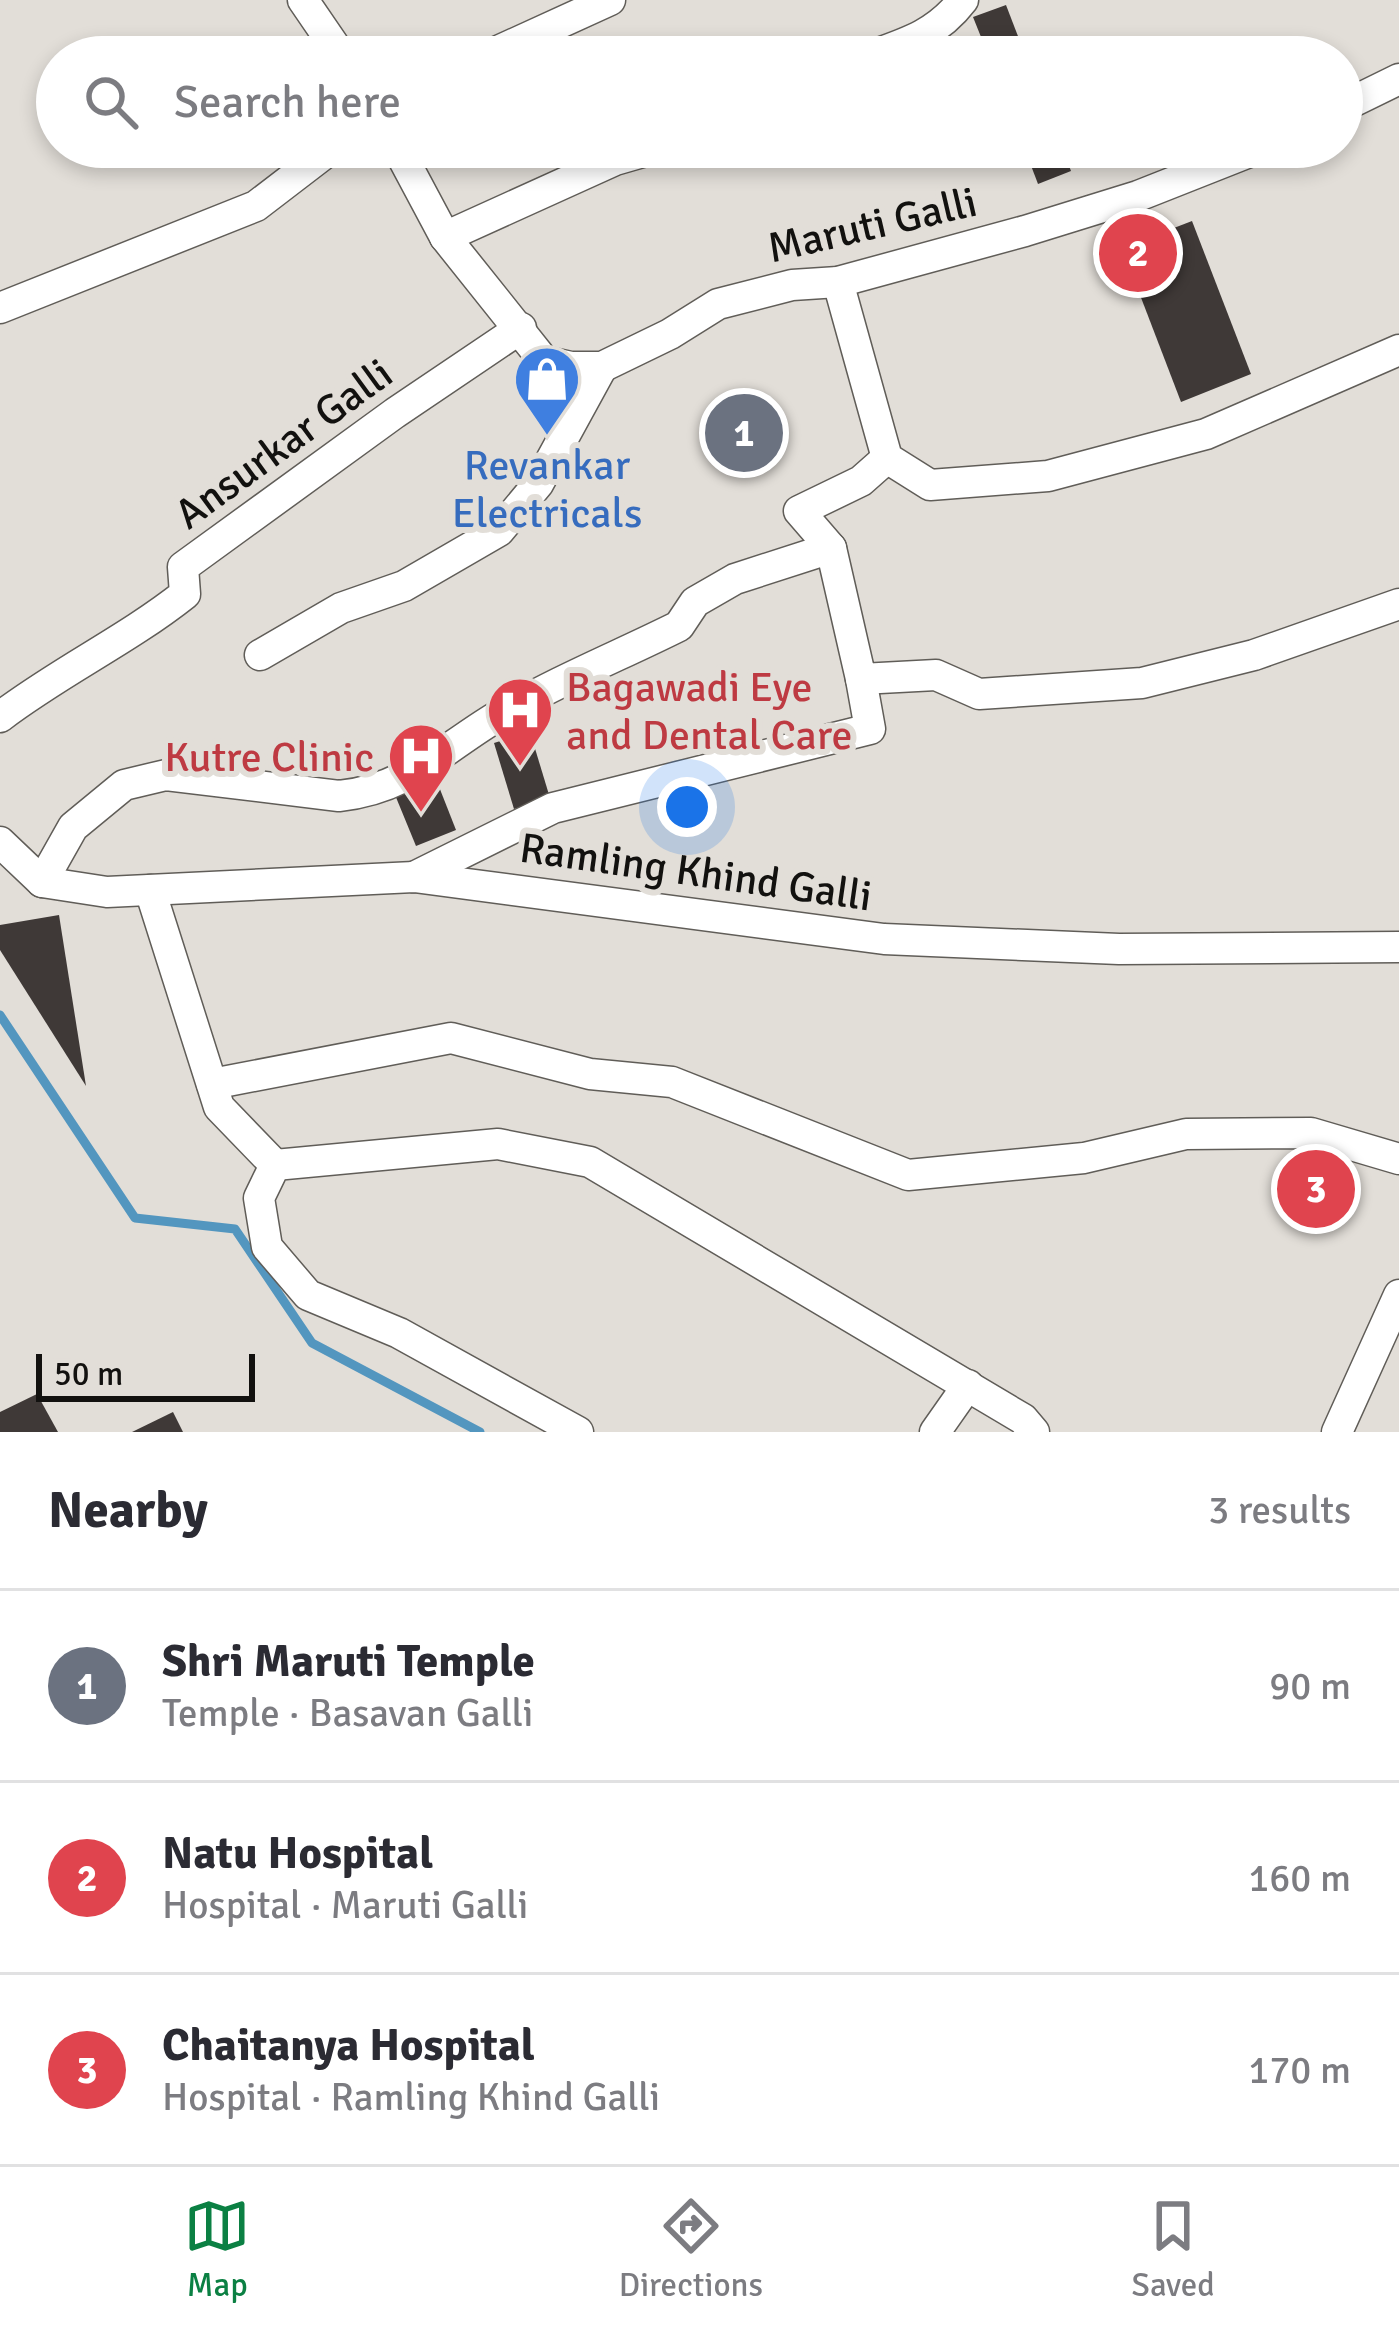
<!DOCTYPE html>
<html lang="en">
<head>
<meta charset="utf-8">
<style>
	:root { --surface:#fff; --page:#f7f7f7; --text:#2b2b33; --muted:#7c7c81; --line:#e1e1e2; --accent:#0b8043 }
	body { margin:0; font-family:Signika,sans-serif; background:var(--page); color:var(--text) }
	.scale { position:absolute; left:36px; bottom:30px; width:219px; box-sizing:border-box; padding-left:12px; border:6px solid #12110f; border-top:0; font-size:33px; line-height:42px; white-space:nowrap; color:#12110f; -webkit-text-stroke:9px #e2ded8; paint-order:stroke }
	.you { position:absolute; left:687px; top:807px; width:42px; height:42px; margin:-30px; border:9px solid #fff; border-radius:50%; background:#1a73e8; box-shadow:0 0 0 18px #1a73e833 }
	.badge { display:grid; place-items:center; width:78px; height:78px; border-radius:50%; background:var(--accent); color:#fff; font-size:39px; font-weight:700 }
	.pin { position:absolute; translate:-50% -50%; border:6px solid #fff; box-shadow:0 3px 12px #0006 }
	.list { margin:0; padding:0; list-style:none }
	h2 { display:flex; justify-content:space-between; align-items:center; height:156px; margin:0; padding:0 48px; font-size:51px }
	h2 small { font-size:39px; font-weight:400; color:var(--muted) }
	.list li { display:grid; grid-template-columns:78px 1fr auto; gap:36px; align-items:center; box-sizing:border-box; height:192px; padding:0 48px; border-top:3px solid var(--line) }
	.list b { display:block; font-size:45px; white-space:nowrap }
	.list p { margin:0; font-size:39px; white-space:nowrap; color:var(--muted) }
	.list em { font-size:39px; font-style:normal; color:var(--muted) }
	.icon { flex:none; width:66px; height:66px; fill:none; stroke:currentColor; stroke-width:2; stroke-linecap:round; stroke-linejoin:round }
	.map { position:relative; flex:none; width:1399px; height:1432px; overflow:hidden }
	.search { position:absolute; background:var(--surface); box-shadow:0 6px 18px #0003; left:36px; right:36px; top:36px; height:132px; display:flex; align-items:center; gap:30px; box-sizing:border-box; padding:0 42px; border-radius:66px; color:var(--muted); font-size:45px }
	.sheet { height:732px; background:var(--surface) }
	nav { display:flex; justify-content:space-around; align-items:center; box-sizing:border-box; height:168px; border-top:3px solid var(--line); background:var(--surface); font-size:33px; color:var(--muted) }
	nav a { display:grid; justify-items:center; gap:6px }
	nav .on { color:var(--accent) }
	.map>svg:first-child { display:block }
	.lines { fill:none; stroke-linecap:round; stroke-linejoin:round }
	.stream { stroke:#5396bf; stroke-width:9 }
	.building { fill:#3f3937 }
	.minor-casing { stroke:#605d58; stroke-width:33 }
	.minor { stroke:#fff; stroke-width:30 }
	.labels { text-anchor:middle; stroke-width:12; stroke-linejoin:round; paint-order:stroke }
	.street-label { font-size:42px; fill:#12110f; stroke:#e2ded8 }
	.shop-label { font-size:42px; fill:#366cbe; stroke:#e2ded8 }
	.health-label { font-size:42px; fill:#be3a42; stroke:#e2ded8; text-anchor:start }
</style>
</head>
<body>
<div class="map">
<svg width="1399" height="1432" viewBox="0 0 1399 1432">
	<rect width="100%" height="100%" fill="#e2ded8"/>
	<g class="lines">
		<path class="stream" d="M0,1015l135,203 100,11 77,114 168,89"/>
	</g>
	<g class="building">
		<path d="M1006,5l20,52h-37l-16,-40z"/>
		<path d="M1024,147h38l9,24 -33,13z"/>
		<path d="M1192,221l59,153 -70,28 -59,-154z"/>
		<path d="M530,732l20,66 -36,11 -20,-66z"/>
		<path d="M434,774l22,56 -40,16 -23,-56z"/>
		<path d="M59,915l27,171 -86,-136v-25z"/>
		<path d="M37,1394l21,38h-58v-20z"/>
		<path d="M173,1412l10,20h-51z"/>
	</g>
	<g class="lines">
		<g class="minor-casing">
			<g id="minor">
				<path d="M303,0l39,57"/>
				<path d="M485,57l125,-57"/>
				<path d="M867,57c40,-14 70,-23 96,-57"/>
				<path d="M1342,107l57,-28"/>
				<path d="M397,147l48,90 99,124 27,6h31l68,-33 48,-30 74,-19 46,-3 187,-51 113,-35 124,-49"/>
				<path d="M445,237l170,-77 45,-13"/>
				<path d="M838,282l49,176 43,27 118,-9 158,-42 193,-84"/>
				<path d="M0,308l256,-102 77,-59"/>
				<path d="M887,458l-26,23 -62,30 32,37 30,131 75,-4 43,19 163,-11 112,-28 145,-51"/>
				<path d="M260,655l81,-47 63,-22 95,-55 39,-47 64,-117"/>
				<path d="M0,717c59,-45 127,-77 185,-123l-2,-27 212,-154 126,-85"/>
				<path d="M0,842l42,40 65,10 307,-15 470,62 235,10 280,-2"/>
				<path d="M414,877l139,-69 317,-79 -9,-50"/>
				<path d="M42,882l31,-55 51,-42 42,-10 173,21c71,-7 106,-50 164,-83 56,-33 118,-58 176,-87l16,-24 40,-23 96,-31"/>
				<path d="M150,890l69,217 56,58"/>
				<path d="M212,1084l239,-46 139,36 82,8 236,93 176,-17 102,-24 125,-1 88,26"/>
				<path d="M578,1432l-179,-99 -91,-38 -41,-48 -8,-49 16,-33 223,-21 92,18 433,257 11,13"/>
				<path d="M935,1432l33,-47"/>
				<path d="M1337,1432l62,-137"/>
			</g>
		</g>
		<use href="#minor" class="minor"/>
	</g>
	<defs>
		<g id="shop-pin" transform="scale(3.45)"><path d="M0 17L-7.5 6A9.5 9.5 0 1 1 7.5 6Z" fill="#3f7fe0" stroke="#e2ded8"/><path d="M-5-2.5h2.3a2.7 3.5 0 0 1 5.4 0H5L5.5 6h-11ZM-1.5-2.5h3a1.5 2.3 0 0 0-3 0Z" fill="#fff"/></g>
		<g id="hospital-pin" transform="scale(3.45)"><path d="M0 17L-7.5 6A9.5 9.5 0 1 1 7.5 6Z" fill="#e0444e" stroke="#e2ded8"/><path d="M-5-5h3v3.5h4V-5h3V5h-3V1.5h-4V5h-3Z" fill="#fff"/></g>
	</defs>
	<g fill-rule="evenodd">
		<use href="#shop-pin" x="547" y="379"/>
		<use href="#hospital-pin" x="520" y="710"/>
		<use href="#hospital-pin" x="421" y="756"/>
	</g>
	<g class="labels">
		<g class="street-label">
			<text transform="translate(872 224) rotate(-13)" y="15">Maruti Galli</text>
			<text transform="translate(283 443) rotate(-36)" y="15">Ansurkar Galli</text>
			<text transform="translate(696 871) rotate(8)" y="15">Ramling Khind Galli</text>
		</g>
		<g class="shop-label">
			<text x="547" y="479">Revankar<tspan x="547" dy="48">Electricals</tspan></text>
		</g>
		<g class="health-label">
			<text x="566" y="701">Bagawadi Eye<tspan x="566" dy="48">and Dental Care</tspan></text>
			<text x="374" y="771" text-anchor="end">Kutre Clinic</text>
		</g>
	</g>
</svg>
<div class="scale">50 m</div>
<div class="you"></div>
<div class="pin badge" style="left:744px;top:433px;background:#6b7280">1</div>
<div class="pin badge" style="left:1138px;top:253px;background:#e0444e">2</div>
<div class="pin badge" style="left:1316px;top:1189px;background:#e0444e">3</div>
<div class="search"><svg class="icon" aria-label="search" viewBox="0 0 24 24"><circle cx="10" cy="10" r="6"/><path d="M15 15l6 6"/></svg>Search here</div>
</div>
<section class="sheet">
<h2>Nearby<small>3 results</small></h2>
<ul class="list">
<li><span class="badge" style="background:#6b7280">1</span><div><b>Shri Maruti Temple</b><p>Temple · Basavan Galli</p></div><em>90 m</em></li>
<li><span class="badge" style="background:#e0444e">2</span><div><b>Natu Hospital</b><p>Hospital · Maruti Galli</p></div><em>160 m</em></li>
<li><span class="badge" style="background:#e0444e">3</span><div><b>Chaitanya Hospital</b><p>Hospital · Ramling Khind Galli</p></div><em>170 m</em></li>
</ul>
</section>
<nav>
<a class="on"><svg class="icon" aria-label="map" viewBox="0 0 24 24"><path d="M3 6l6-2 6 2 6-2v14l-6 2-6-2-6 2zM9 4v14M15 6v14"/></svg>Map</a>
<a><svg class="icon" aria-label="directions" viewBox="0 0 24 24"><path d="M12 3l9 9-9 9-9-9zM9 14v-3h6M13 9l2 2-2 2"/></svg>Directions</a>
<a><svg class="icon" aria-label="saved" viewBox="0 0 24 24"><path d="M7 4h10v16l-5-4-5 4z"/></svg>Saved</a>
</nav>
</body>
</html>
